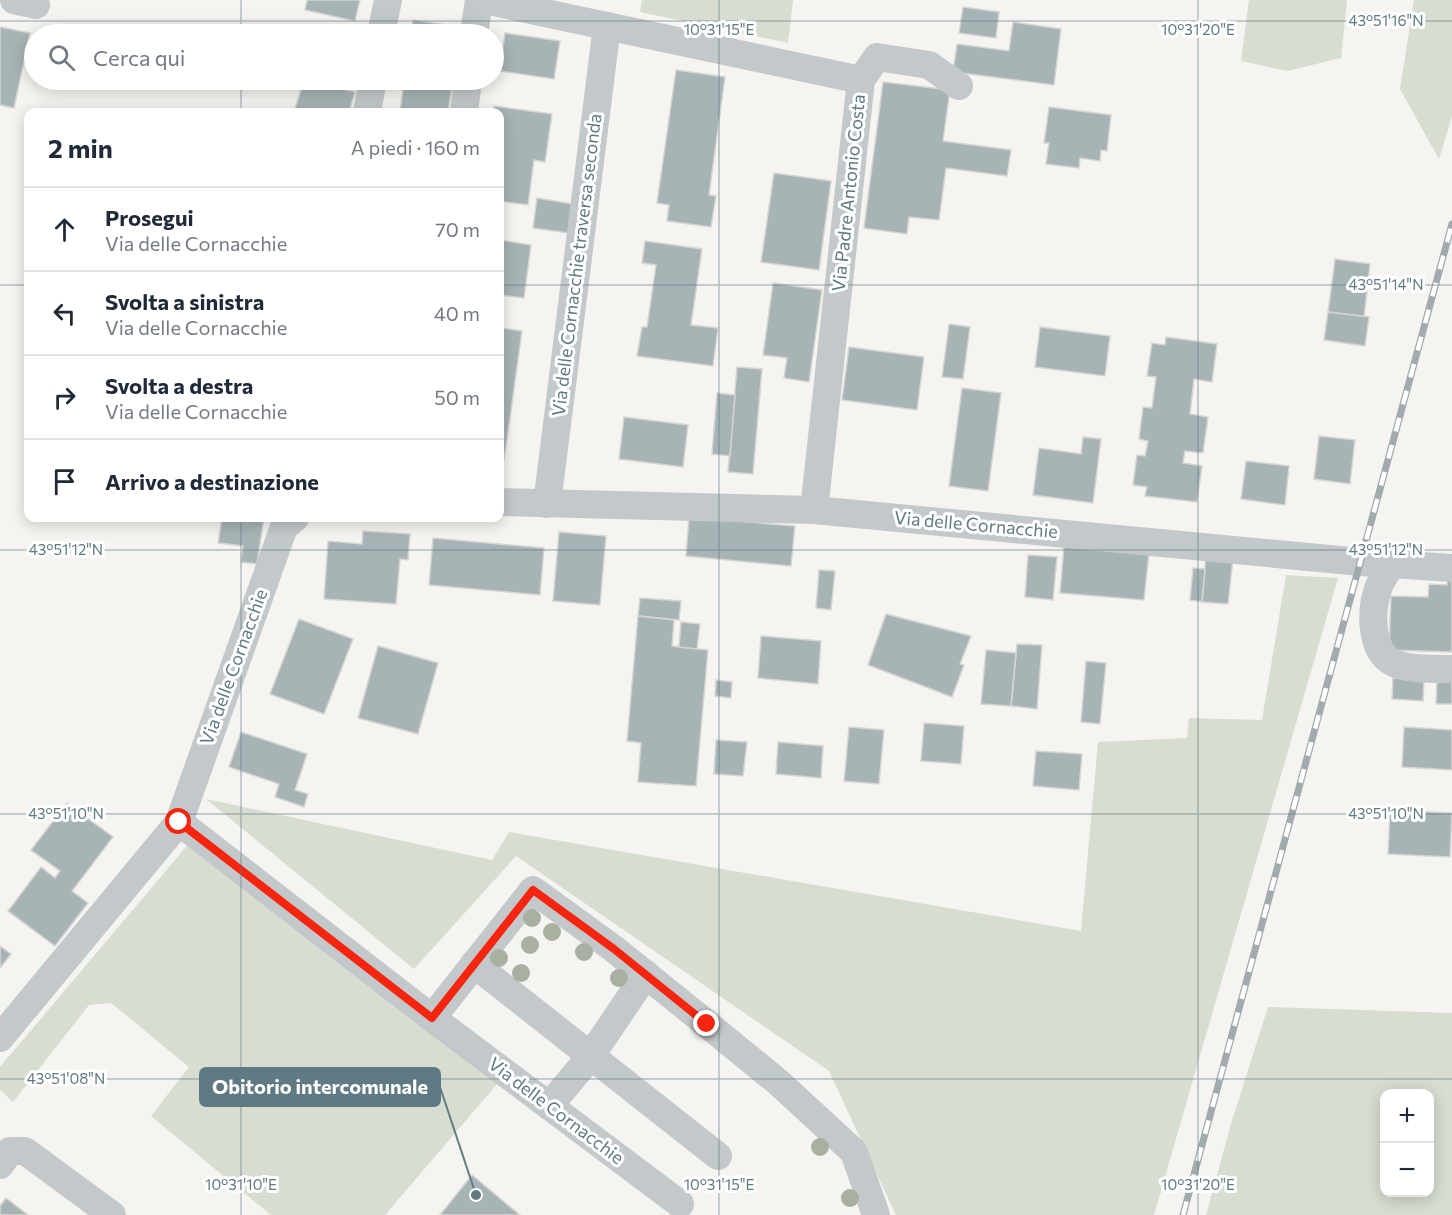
<!DOCTYPE html>
<html lang="it">
<head>
<meta charset="utf-8">
<style>
	:root { --surface:#fff; --page:#f6f6f7; --text:#1f2937; --muted:#747a83; --line:#e0e1e3 }
	body { margin:0; font-family:Commissioner,sans-serif; background:var(--page); color:var(--text) }
	.controls { position:absolute; right:18px; bottom:18px; display:grid; overflow:hidden; border-radius:12px; box-shadow:0 3px 15px #0003 }
	.controls button { width:54px; height:54px; display:grid; place-items:center; padding:0; border:0; border-bottom:2px solid var(--line); background:var(--surface); color:var(--text); font:30px sans-serif }
	.stop { position:absolute; width:18px; height:18px; margin:-14px; border:4px solid #f52510; border-radius:50%; background:#fff }
	.stop.end { background:#f52510; border-color:#fff; box-shadow:0 2px 6px #0008 }
	.list { margin:0; padding:0; list-style:none }
	h2 { display:flex; justify-content:space-between; align-items:center; height:78px; margin:0; padding:0 24px; font-size:26px }
	h2 small { font-size:20px; font-weight:400; color:var(--muted) }
	.list li { display:grid; grid-template-columns:39px 1fr auto; gap:18px; align-items:center; box-sizing:border-box; height:84px; padding:0 24px; border-top:2px solid var(--line) }
	.list b { display:block; font-size:22px; white-space:nowrap }
	.list p { margin:0; font-size:20px; white-space:nowrap; color:var(--muted) }
	.list em { font-size:20px; font-style:normal; color:var(--muted) }
	.icon { flex:none; width:33px; height:33px; fill:none; stroke:currentColor; stroke-width:2; stroke-linecap:round; stroke-linejoin:round }
	.map { position:relative; flex:none; width:1452px; height:1215px; overflow:hidden }
	.search { position:absolute; background:var(--surface); box-shadow:0 3px 15px #0003; left:24px; top:24px; width:480px; height:66px; display:flex; align-items:center; gap:15px; box-sizing:border-box; padding:0 21px; border-radius:33px; color:var(--muted); font-size:22px }
	.panel { position:absolute; background:var(--surface); box-shadow:0 3px 15px #0003; left:24px; top:108px; width:480px; height:414px; border-radius:12px }
	.map>svg:first-child { display:block }
	.green { fill:#d7ddd1; fill-rule:evenodd }
	.building { fill:#a7b4b6; stroke:#d6d5d3; stroke-width:1.5 }
	.lines { fill:none; stroke-linecap:round; stroke-linejoin:round }
	.minor { stroke:#c3c8ca; stroke-width:28 }
	.rail-casing { stroke:#a1aaae; stroke-width:7 }
	.rail { stroke:#fff; stroke-width:4.5; stroke-dasharray:14; stroke-linecap:butt }
	.tree { fill:#a8b1a1 }
	.route { stroke:#f52510; stroke-width:8 }
	.ticks { fill:none; stroke:#607a84; stroke-width:1.5; stroke-opacity:0.45 }
	.labels { text-anchor:middle; stroke-width:6; stroke-linejoin:round; paint-order:stroke }
	.street-label { font-size:18px; fill:#607a84; stroke:#fff }
	.ticks-label { font-size:15px; text-anchor:middle; fill:#607a84; stroke:#fff; stroke-width:6; stroke-linejoin:round; paint-order:stroke }
	.leader { fill:none; stroke:#607a84; stroke-width:2 }
	.callout-dot { fill:#607a84; stroke:#fff; stroke-width:2 }
	.callout { fill:#607a84; stroke:#607a84; stroke-width:2 }
	.callout-label { font-size:20px; text-anchor:middle; font-weight:bold; fill:#fff }
</style>
</head>
<body>
<div class="map">
<svg width="1452" height="1215" viewBox="0 0 1452 1215">
	<rect width="100%" height="100%" fill="#f5f4f0"/>
	<g class="green">
		<path d="M642,0h151l-5,43 -148,-31z"/>
		<path d="M1249,0h98l-6,58 -54,13 -46,-10z"/>
		<path d="M1414,0h38v116l-13,43 -39,-70z"/>
		<path d="M1286,575l52,3 -184,637h-258l-67,-144 -313,-215 -102,113 -208,-170 286,61 17,-28 572,99 17,-189 89,-4 2,-20 73,2z"/>
		<path d="M191,841l307,242 -113,132h-114l-120,-99 38,-49 -78,-64 -22,2 -76,97 -13,-12v-23z"/>
		<path d="M1268,1007l184,6v202h-246l25,-91zM1384,1094h46v98h-46z"/>
	</g>
	<g class="building">
		<path d="M307,0h53l-5,21 -50,-11z"/>
		<path d="M963,7l36,5 -3,26 -37,-5z"/>
		<path d="M413,20l47,7 -1,7h-48z"/>
		<path d="M1013,22l48,7 -7,56 -101,-13 4,-28 52,7z"/>
		<path d="M0,27l30,6 -16,75 -14,-3z"/>
		<path d="M505,33l55,8 -6,38 -54,-8z"/>
		<path d="M676,70l49,7 -16,118 7,1 -5,31 -44,-6 2,-16 -12,-2z"/>
		<path d="M304,80l51,12 -6,20h-55z"/>
		<path d="M404,80h49l-5,32h-48z"/>
		<path d="M883,82l67,8 -7,51 68,9 -4,26 -61,-8 -7,52 -30,-3 -2,17 -43,-6z"/>
		<path d="M494,106l58,8 -7,48 -11,-2 -6,45 -28,-4 2,-45 -2,-1v-43h-7z"/>
		<path d="M1049,107l62,8 -4,36 -6,-1 -1,11 -20,-3 -1,10 -33,-4 3,-21h-5z"/>
		<path d="M774,173l57,8 -12,89 -58,-8z"/>
		<path d="M537,198l36,6 -5,29 -35,-5z"/>
		<path d="M500,240l31,5 -7,53 -24,-3z"/>
		<path d="M645,241l57,8 -11,76 27,3 -5,38 -76,-10 5,-29h5l9,-62 -14,-2z"/>
		<path d="M1335,259l35,5 -6,53 -36,-5z"/>
		<path d="M773,283l49,7 -13,92 -25,-4 3,-20 -24,-3z"/>
		<path d="M1328,312l41,5 -4,29 -41,-6z"/>
		<path d="M949,324l21,3 -7,52 -21,-2z"/>
		<path d="M1040,327l70,9 -5,40 -70,-9z"/>
		<path d="M500,328l22,3 -18,130 -4,-1z"/>
		<path d="M1166,337l51,7 -5,38 -18,-3 -4,35 18,3 -5,36 -18,-2 -2,12 19,3 -5,36 -52,-6 2,-9 -14,-2 4,-30 8,1 3,-15 -9,-2 4,-32 9,1 4,-31 -9,-1 5,-33 13,2z"/>
		<path d="M849,347l75,10 -7,53 -75,-10z"/>
		<path d="M737,367l25,2 -9,105 -25,-2z"/>
		<path d="M962,388l39,5 -13,98 -39,-5z"/>
		<path d="M717,393l18,2 -5,61 -18,-2z"/>
		<path d="M624,417l64,8 -5,42 -64,-8z"/>
		<path d="M1319,436l36,4 -5,44 -36,-5z"/>
		<path d="M1083,437l18,2 -8,64 -60,-8 6,-47 42,6z"/>
		<path d="M1246,461l43,5 -4,39 -44,-6z"/>
		<path d="M689,517l106,9 -4,40 -105,-10z"/>
		<path d="M222,518h42l-7,46 -16,-2 2,-16 -25,-3z"/>
		<path d="M363,531l47,3 -2,26 -8,-1 -4,45 -72,-5 4,-58 34,3z"/>
		<path d="M559,532l47,4 -6,69 -47,-4z"/>
		<path d="M433,538l111,10 -4,47 -111,-10z"/>
		<path d="M1064,546l85,7 -5,47 -84,-7z"/>
		<path d="M1028,555l29,2 -4,43 -28,-3z"/>
		<path d="M1206,556l27,2 -5,46 -26,-2z"/>
		<path d="M1193,568l12,1 -3,33 -12,-2z"/>
		<path d="M819,570l16,1 -4,39 -15,-2z"/>
		<path d="M1447,578h5v74l-63,-2 2,-54 37,1 1,-13 18,1z"/>
		<path d="M640,598l41,3 -2,19 -41,-4z"/>
		<path d="M886,614l85,22 -11,28 4,1 -12,32 -84,-32z"/>
		<path d="M638,616l36,4 -2,26 36,4 -12,136 -58,-4 3,-39 -14,-2z"/>
		<path d="M299,619l54,20 -29,75 -54,-20z"/>
		<path d="M681,622l19,2 -3,25 -18,-2z"/>
		<path d="M761,636l60,5 -3,43 -60,-6z"/>
		<path d="M1017,644l25,1 -5,64 -26,-3z"/>
		<path d="M378,646l60,17 -20,71 -60,-16z"/>
		<path d="M986,650l30,3 -5,53 -30,-2z"/>
		<path d="M1086,661l20,2 -6,61 -19,-2z"/>
		<path d="M1393,678l31,2 -1,21 -31,-2z"/>
		<path d="M716,680l16,2 -1,16 -16,-2z"/>
		<path d="M1437,681l15,1v22h-16z"/>
		<path d="M924,723l40,3 -3,38 -40,-3z"/>
		<path d="M849,727l35,3 -5,54 -35,-3z"/>
		<path d="M1404,727l48,3v40l-50,-3z"/>
		<path d="M241,732l66,22 -12,36 13,4 -4,13 -29,-10 4,-13 -50,-17z"/>
		<path d="M716,740l31,2 -4,34 -29,-2z"/>
		<path d="M778,742l45,4 -2,32 -45,-4z"/>
		<path d="M1036,751l46,3 -3,36 -46,-4z"/>
		<path d="M67,803l46,34 -41,54 16,12 -33,43 -47,-35 33,-44 14,11 5,-7 -29,-21z"/>
		<path d="M1390,810l62,3 -2,44 -62,-3z"/>
		<path d="M0,946l11,8 -11,14z"/>
		<path d="M472,1175l48,40h-80z"/>
		<path d="M6,1198l22,17h-28v-9z"/>
	</g>
	<g class="lines">
		<g class="minor">
			<path d="M14,0l22,5"/>
			<path d="M484,0l377,80"/>
			<path d="M381,34l7,-34"/>
			<path d="M474,34l5,-34"/>
			<path d="M367,112l6,-32"/>
			<path d="M464,112l4,-32"/>
			<path d="M500,502l314,8 547,52 91,6"/>
			<path d="M547,504l60,-478"/>
			<path d="M814,510l47,-430 16,-23 52,8 30,21"/>
			<path d="M1392,564c-4,7 -9,13 -12,20 -10,21 -11,65 12,78 13,8 45,7 60,7"/>
			<path d="M179,822l253,196 248,186"/>
			<path d="M474,964l244,192"/>
			<path d="M432,1018l101,-128 81,59 93,75 71,58 76,70 22,63"/>
			<path d="M0,1038l179,-216 105,-295 11,-9"/>
			<path d="M549,1106l41,-49 56,-83"/>
			<path d="M0,1165l10,-14h15l87,64"/>
		</g>
		<g class="rail-casing">
			<path id="rail" d="M1183,1215l269,-991"/>
		</g>
		<use href="#rail" class="rail"/>
	</g>
	<g class="tree">
		<circle cx="532" cy="918" r="9"/>
		<circle cx="552" cy="932" r="9"/>
		<circle cx="530" cy="945" r="9"/>
		<circle cx="584" cy="952" r="9"/>
		<circle cx="499" cy="958" r="9"/>
		<circle cx="521" cy="973" r="9"/>
		<circle cx="619" cy="978" r="9"/>
		<circle cx="820" cy="1147" r="9"/>
		<circle cx="850" cy="1198" r="9"/>
	</g>
	<g class="lines">
		<path class="route" d="M179,822l253,196 101,-128 81,59 93,75"/>
	</g>
	<path class="ticks" d="M241,0v34M719,0v1215M1198,0v1215M0,21h1452M241,80v32M0,285h28M500,285h952M241,518v697M0,550h1452M0,814h1452M0,1079h1452"/>
	<g class="labels">
		<g class="street-label">
			<text transform="translate(849 193) rotate(-84)" y="6">Via Padre Antonio Costa</text>
			<text transform="translate(577 265) rotate(-83)" y="6">Via delle Cornacchie traversa seconda</text>
			<text transform="translate(976 525) rotate(5)" y="6">Via delle Cornacchie</text>
			<text transform="translate(234 667) rotate(-70)" y="6">Via delle Cornacchie</text>
			<text transform="translate(556 1111) rotate(37)" y="6">Via delle Cornacchie</text>
		</g>
	</g>
	<g class="ticks-label">
		<text x="1386" y="26">43°51'16"N</text>
		<text x="719" y="35">10°31'15"E</text>
		<text x="1198" y="35">10°31'20"E</text>
		<text x="1386" y="290">43°51'14"N</text>
		<text x="66" y="555">43°51'12"N</text>
		<text x="1386" y="555">43°51'12"N</text>
		<text x="66" y="819">43°51'10"N</text>
		<text x="1386" y="819">43°51'10"N</text>
		<text x="66" y="1084">43°51'08"N</text>
		<text x="241" y="1190">10°31'10"E</text>
		<text x="719" y="1190">10°31'15"E</text>
		<text x="1198" y="1190">10°31'20"E</text>
	</g>
	<path class="leader" d="M476 1195L440 1087"/>
	<circle class="callout-dot" cx="476" cy="1195" r="6"/>
	<rect class="callout" x="200" y="1068" width="240" height="38" rx="6"/>
	<g class="callout-label">
		<text x="320" y="1094">Obitorio intercomunale</text>
	</g>
</svg>
<div class="controls">
<button>+</button>
<button>−</button>
</div>
<div class="stop" style="left:179px;top:822px"></div>
<div class="stop end" style="left:707px;top:1024px"></div>
<div class="search"><svg class="icon" aria-label="search" viewBox="0 0 24 24"><circle cx="10" cy="10" r="6"/><path d="M15 15l6 6"/></svg>Cerca qui</div>
<section class="panel">
<h2>2 min<small>A piedi · 160 m</small></h2>
<ul class="list">
<li><svg class="icon" aria-label="ahead" viewBox="0 0 24 24"><path d="M12 20V5M6 11l6-6 6 6"/></svg><div><b>Prosegui</b><p>Via delle Cornacchie</p></div><em>70 m</em></li>
<li><svg class="icon" aria-label="left" viewBox="0 0 24 24"><path d="M17 20v-9H6M10 6l-5 5 5 5"/></svg><div><b>Svolta a sinistra</b><p>Via delle Cornacchie</p></div><em>40 m</em></li>
<li><svg class="icon" aria-label="right" viewBox="0 0 24 24"><path d="M7 20v-9h11M14 6l5 5-5 5"/></svg><div><b>Svolta a destra</b><p>Via delle Cornacchie</p></div><em>50 m</em></li>
<li><svg class="icon" aria-label="arrive" viewBox="0 0 24 24"><path d="M6 21V4h12l-3 4 3 4H6"/></svg><div><b>Arrivo a destinazione</b></div></li>
</ul>
</section>
</div>
</body>
</html>
